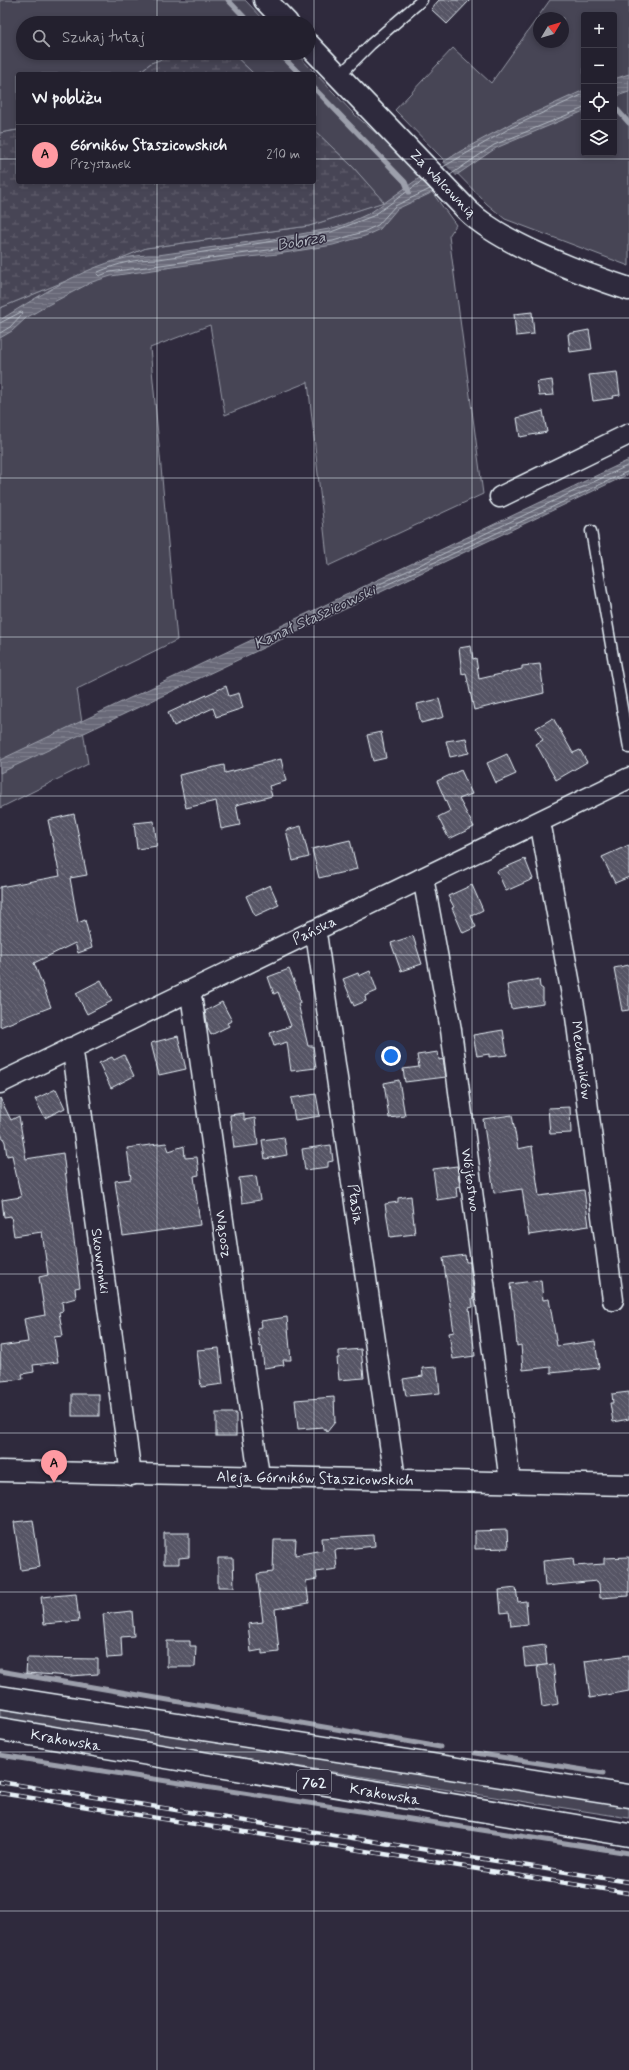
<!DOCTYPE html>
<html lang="pl">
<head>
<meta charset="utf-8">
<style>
	:root { --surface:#23202e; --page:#2b2836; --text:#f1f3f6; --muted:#a3a3aa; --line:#403e4a; --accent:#ff9aa2 }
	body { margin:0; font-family:Mynerve,sans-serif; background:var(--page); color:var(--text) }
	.controls { position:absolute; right:12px; top:12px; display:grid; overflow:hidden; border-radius:4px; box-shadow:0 2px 6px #0003 }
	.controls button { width:36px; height:36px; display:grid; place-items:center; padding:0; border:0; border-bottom:1px solid var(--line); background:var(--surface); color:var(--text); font:20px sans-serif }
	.compass { position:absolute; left:533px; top:12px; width:36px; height:36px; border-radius:50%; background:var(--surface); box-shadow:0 2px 6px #0003; rotate:52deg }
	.you { position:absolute; left:391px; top:1056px; width:14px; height:14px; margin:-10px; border:3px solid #fff; border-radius:50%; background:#1a73e8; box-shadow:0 0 0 6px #1a73e833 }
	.badge { display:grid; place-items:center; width:26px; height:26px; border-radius:50%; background:var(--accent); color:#111; font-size:13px; font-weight:700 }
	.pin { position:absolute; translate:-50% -33px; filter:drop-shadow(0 1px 2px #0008) }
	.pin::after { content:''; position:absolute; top:21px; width:14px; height:12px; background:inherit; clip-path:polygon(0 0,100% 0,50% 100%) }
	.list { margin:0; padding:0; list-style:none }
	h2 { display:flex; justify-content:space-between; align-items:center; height:52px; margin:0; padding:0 16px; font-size:17px }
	h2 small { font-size:13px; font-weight:400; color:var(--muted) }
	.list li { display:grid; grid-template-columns:26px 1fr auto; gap:12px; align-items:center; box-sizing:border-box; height:60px; padding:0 16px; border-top:1px solid var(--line) }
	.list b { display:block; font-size:15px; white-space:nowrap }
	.list p { margin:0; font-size:13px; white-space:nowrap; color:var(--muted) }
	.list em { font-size:13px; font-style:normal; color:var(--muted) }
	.icon { flex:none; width:22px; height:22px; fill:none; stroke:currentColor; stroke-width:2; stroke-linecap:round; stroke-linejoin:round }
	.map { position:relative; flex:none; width:629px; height:2070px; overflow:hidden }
	.search { position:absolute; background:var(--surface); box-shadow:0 2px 6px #0003; left:16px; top:16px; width:300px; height:44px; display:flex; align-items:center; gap:10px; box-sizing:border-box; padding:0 14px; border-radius:22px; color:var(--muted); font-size:15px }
	.panel { position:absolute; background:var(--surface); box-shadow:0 2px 6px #0003; left:16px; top:72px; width:300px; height:112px; border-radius:4px }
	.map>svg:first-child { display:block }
	.grass { fill:#464455; stroke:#979aa6; fill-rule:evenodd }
	.wetland { fill:url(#wetland-marsh); stroke:#979aa6 }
	.water { fill:url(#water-rules); stroke:#9c9fab }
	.pier { fill:#2f2a3d }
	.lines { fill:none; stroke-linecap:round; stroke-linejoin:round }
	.shore { stroke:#b5bbc5; stroke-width:1 }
	.stream { stroke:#9c9fab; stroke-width:5 }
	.building { fill:url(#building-back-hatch); stroke:#e8f1f8 }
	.lane-casing { stroke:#e8f1f8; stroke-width:13 }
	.street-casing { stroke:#e8f1f8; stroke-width:23 }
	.secondary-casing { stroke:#e8f1f8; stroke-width:25 }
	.primary-casing { stroke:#e8f1f8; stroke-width:25 }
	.lane { stroke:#2f2a3d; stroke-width:10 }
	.street { stroke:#2f2a3d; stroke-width:20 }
	.secondary { stroke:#2f2a3d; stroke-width:22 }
	.primary { stroke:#2f2a3d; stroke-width:22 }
	.rail-casing { stroke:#e8f1f8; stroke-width:4.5 }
	.rail { stroke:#2f2a3d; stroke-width:3; stroke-dasharray:9; stroke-linecap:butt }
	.grid { fill:none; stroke:#e8f1f8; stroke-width:1; stroke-opacity:0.55 }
	.labels { text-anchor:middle; stroke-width:3; stroke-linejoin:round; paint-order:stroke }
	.shield { fill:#2f2a3d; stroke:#b0b5c0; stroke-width:1 }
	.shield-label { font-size:14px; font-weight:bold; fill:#e8f1f8 }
	.street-label { font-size:15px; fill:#e8f1f8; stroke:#2f2a3d }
	.water-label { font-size:16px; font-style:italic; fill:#afb4be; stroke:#2f2a3d }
</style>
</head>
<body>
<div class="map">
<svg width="629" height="2070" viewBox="0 0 629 2070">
	<defs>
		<pattern id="wetland-marsh" width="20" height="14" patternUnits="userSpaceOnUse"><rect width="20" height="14" fill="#464455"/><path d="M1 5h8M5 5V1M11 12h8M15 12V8" fill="none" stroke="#615f6e"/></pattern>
		<pattern id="water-rules" width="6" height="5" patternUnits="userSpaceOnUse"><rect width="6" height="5" fill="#696978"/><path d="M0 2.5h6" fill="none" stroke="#7e7f8c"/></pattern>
		<pattern id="building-back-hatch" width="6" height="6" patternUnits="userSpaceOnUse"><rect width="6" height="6" fill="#575565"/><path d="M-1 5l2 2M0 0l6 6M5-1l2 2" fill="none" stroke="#6f6e7c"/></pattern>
	</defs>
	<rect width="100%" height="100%" fill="#2f2a3d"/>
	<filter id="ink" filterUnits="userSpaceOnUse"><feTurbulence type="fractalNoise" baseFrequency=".025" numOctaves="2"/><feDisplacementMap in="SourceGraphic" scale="8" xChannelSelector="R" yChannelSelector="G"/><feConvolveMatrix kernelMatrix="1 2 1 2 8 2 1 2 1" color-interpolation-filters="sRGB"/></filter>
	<g filter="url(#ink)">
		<g class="grass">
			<path d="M0,0h245l22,23h-244v30h156l-28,10 -14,11h-119v56l-18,3z"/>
			<path d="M550,0h79v266l-124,-47 -18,-15 -92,-94 58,-62 38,35zM584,15h30v138h-30zM539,18h24v24h-24z"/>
			<path d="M232,53h64l58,61 46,40 18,19 38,52 -7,11 34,258 -155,72 -20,-184 -83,33 -15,-90 -60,23 27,292 -100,49 11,75 -88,44v-500l146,-60 163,-22 74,-24 -31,-36 -38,-36v-56h-60z"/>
			<path d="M0,1707l629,100v11l-629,-98z"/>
		</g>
		<g class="wetland">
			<path d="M179,53h53l22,21h-117l14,-11z"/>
			<path d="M18,130v52h296v-52l38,36 32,36 -75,24 -163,22 -146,60v-175z"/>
		</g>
		<g class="water">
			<path d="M629,74v18l-15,5v-18z"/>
			<path d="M584,90v21l-88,37 -67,46 -32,15 -17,20 -15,7 -32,9 -55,9 -49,5 -118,17 -19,6 -44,23 -22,13 -14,13 -12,7v-18c44,-27 105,-68 158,-65l120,-17 51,-9 17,-5 24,-11 45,-32 44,-29 51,-28z"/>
			<path d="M629,460v14l-629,299v-13z"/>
		</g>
		<path class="pier" d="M442,161l15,16 -21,15 -16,-17z"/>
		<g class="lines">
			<g class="shore">
				<path d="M443,167l69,-40 72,-33"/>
				<path d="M450,175l44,-30 90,-37"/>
				<path d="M422,181l-49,35 -42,16 -172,27c-25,0 -39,4 -61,13l-1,2 2,2 11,-4 223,-31 30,-9 15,-7 17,-19 35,-17"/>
				<path d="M0,323l21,-11 2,1 -13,14 -10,6"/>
				<path d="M629,465l-310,148 -1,2 2,1 309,-145"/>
			</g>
			<g class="stream">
				<path d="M228,0l22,23"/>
				<path d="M279,53l21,21"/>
				<path d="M314,88l91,94 4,10"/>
				<path d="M614,106l15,17"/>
				<path d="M0,1671l440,76"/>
				<path d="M475,1753l128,20"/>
				<path d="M0,1755l629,98"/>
			</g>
		</g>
		<g class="building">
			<path d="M439,0h31l-23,24 -16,-15z"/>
			<path d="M532,312l2,22 -18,2 -2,-22z"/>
			<path d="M589,330l3,19 -22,3 -2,-18z"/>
			<path d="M617,372l3,23 -7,1 1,2 -21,3 -4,-26z"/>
			<path d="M552,380l2,15 -15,1 -2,-14z"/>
			<path d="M543,411l4,21 -27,5 -3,-19z"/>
			<path d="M471,646l2,13 3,-1 3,21 43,-10v-3l18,-2 4,29 -70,17 -8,-37 -4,1 -3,-26z"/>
			<path d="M226,686l3,10 10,-3 4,15 -27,9 -3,-9 -39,18 -6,-13z"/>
			<path d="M439,699l5,18 -23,6 -4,-19z"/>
			<path d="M553,718l20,35 7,-3 7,12 -31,18 -20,-36 7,-4 -7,-12z"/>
			<path d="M381,732l5,26 -13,3 -6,-26z"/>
			<path d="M466,738l3,15 -19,4 -4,-16z"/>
			<path d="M507,754l9,20 -20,9 -9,-20z"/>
			<path d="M281,759l5,22 -17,5 3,10 -36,9 4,20 -19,4 -5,-28 -30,7 -7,-33 45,-10 1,8z"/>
			<path d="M461,770l11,24 -13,5 15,28 -25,12 -11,-22 12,-6 -13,-30z"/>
			<path d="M74,814l13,61 -17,3 8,45 7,-3 7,28 -14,5 -3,-10 -41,20 17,44 -51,20v-140l60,-11 -12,-56z"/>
			<path d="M154,821l3,25 -20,3 -3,-26z"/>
			<path d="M301,826l8,31 -16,4 -7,-31z"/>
			<path d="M350,840l7,29 -38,9 -7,-29z"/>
			<path d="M629,845v32l-14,6 -13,-26z"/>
			<path d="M525,859l8,20 -27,12 -9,-20z"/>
			<path d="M270,885l9,20 -24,11 -9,-20z"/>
			<path d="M472,885l11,25 -12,6 5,11 -13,6 -11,-25 2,-1 -6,-11z"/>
			<path d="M413,936l9,28 -21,7 -10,-28z"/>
			<path d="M629,965v45l-7,1 -8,-43z"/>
			<path d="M289,969l9,22 2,12h-2l10,43h5l3,22 -25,3 -4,-29 -13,4 -4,-13 21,-7 -13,-34 -4,2 -6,-17z"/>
			<path d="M370,971l7,20 -12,5 1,5 -12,5 -11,-27 15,-6 1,3z"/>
			<path d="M539,979l1,8 3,2v15l-32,5 -4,-24z"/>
			<path d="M101,980l11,21 -25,13 -11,-21z"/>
			<path d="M222,1002l10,19 -5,2 2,3 -18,9 -3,-6 -3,-18z"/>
			<path d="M503,1030l4,25 -18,2v-3l-12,2 -4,-21z"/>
			<path d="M178,1036l8,33 -27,6 -8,-32z"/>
			<path d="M438,1052l1,8 4,-1 3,18 -41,5 -2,-13 16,-2 -2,-12z"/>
			<path d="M124,1055l10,21 -23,12 -12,-25 13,-6 2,3z"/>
			<path d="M399,1080l6,36 -16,2 -5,-35z"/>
			<path d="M56,1089l9,19 -20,10 -10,-19z"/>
			<path d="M316,1094l4,22 -25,4 -4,-22z"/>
			<path d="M0,1098l11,22 8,-4 7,43 37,-6 17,134 -5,1 1,10 -14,4 1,9 -4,1 4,24 -9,1 4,25 -25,3 1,7 -12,2 1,5 -22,2 -1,-35 28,-4 -4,-23 21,-4 -6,-38 9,-2 -6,-43 -28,4 -3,-20 -7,1 -2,-17 19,-3 -9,-42 -5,1 -2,-14 -5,-10z"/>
			<path d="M570,1107l1,26 -21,1 -2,-26z"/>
			<path d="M244,1113v7l11,-2 3,27 -24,3 -4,-33z"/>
			<path d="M512,1115l6,34 14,-3 7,50 45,-6 5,36 -60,9 -7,-46 -28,4 -11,-74z"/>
			<path d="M284,1137l3,18 -22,4 -3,-19z"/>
			<path d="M166,1143l3,8 15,-5 1,12 12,-1 2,18 -5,1 6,49 -77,11 -8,-55 16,-2 -4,-31z"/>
			<path d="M331,1145l2,16 -5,1v5l-23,3 -3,-21z"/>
			<path d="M457,1166l3,20 -4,1 1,10 -20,3 -4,-31z"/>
			<path d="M256,1176l4,24 -18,3 -3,-25z"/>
			<path d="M411,1196l4,38 -25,3 -5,-33 13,-2v-4z"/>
			<path d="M465,1255l1,7h4l4,36h-2l1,9 -4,1 6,48 -22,3 -4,-26 5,-1 -11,-74z"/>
			<path d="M541,1280l2,20 6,-1 8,47 38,-5 4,27 -48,5v-6l-28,3 -2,-25 -4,1 -3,-37h-1l-3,-25z"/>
			<path d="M287,1317l4,43h-8l1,5 -20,3 -2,-22 -2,1 -3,-19 5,-1 -1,-6z"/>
			<path d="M219,1348l4,36 -22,3 -4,-37z"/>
			<path d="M361,1349l3,29 -25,2 -2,-22h2v-7z"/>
			<path d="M437,1367l3,26 -34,3 -3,-17 20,-3 -1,-8z"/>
			<path d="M629,1392v27l-16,3 -3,-19h3l-1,-9z"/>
			<rect x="72" y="1394" width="27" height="22"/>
			<path d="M334,1397l1,25 -8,10 -4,-5 -25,2 -3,-29z"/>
			<rect x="216" y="1413" width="20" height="23"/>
			<path d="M33,1520l7,47 -19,3 -7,-48z"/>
			<path d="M507,1530l1,18 -33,1v-18z"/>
			<path d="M164,1533h25v24l-10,1v6h-15z"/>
			<path d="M374,1535l1,11 -40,4 2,19 -21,3 1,7 -11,2 3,22 -34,6 4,43 -17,2v-4l-11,2 -3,-28 15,-2 -6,-48 16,-2 1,-32h22l-1,15 28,-5 -1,-12z"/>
			<path d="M629,1557v39l-29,2 -1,-14 -2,-3 -52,5 -2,-25 30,-3 1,8 30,-2v-6z"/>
			<path d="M218,1558h15l1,29h-16z"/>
			<path d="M516,1588l2,14 8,-1 2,23 -17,2 -2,-14 -8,1 -2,-23z"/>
			<path d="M76,1594l3,27 -35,3 -3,-27z"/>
			<path d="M132,1611l2,25 -13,1 1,20 -15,1 -4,-44z"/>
			<path d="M167,1641h23v5h6l-1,21h-28z"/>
			<path d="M545,1645l2,20 -22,2 -2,-19z"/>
			<path d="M629,1655v36l-39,7 -5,-37z"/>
			<path d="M27,1658l71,1v15l-28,2 -44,-3z"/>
			<path d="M553,1664l5,40 -16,3 -5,-41z"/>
		</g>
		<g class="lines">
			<g class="lane-casing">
				<g id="lane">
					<path d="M339,76l32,-32 51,-44"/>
					<path d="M591,531l38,217"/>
				</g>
			</g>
			<g class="street-casing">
				<g id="street">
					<path d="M500,497l129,-63"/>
					<path d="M538,823l4,9 34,185 37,283"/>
					<path d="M421,879l4,9 26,142 59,452"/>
					<path d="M313,931l4,9 78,539"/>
					<path d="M187,992l5,9 67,475"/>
					<path d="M70,1048l4,11 57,416"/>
					<path d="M0,1083l629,-305"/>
					<path d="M0,1471l629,14"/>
				</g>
			</g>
			<g class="secondary-casing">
				<g id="secondary">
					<path d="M265,0l22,23"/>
					<path d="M309,45l159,166c34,33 115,63 161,78"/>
				</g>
			</g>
			<g class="primary-casing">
				<g id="primary">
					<path d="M0,1697l629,99"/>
					<path d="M0,1729l629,106"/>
				</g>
			</g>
			<use href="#lane" class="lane"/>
			<use href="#street" class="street"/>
			<use href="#secondary" class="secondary"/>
			<use href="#primary" class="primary"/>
			<g class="rail-casing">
				<g id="rail">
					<path d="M0,1782l629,100"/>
					<path d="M0,1793l629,100"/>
				</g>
			</g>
			<use href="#rail" class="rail"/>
		</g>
	</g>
	<path class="grid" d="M157,0v23M314,0v2070M472,0v2070M157,53v21M0,159h18M314,159h315M157,182v1888M0,318h629M0,478h629M0,637h629M0,796h629M0,955h629M0,1115h629M0,1274h629M0,1433h629M0,1592h629M0,1752h629M0,1911h629"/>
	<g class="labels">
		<rect class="shield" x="297" y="1770" width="34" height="24" rx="3"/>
		<g class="shield-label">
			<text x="314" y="1787">762</text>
		</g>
		<g class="street-label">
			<text transform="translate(443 183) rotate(46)" y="5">Za Walcownią</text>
			<text transform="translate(314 930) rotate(-26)" y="5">Pańska</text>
			<text transform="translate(582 1060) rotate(82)" y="5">Mechaników</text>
			<text transform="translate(471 1180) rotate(82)" y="5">Wójtostwo</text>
			<text transform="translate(356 1204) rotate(82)" y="5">Ptasia</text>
			<text transform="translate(224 1234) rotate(82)" y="5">Wąsosz</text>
			<text transform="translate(101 1261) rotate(82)" y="5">Skowronki</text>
			<text transform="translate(315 1478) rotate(1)" y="5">Aleja Górników Staszicowskich</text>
			<text transform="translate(66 1740) rotate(10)" y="5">Krakowska</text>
			<text transform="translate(385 1794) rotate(10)" y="5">Krakowska</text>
		</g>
		<g class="water-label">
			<text transform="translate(301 240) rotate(-10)" y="6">Bobrza</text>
			<text transform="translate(314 616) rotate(-25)" y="6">Kanał Staszicowski</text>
		</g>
	</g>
</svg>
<div class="controls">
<button>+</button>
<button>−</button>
<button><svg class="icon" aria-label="locate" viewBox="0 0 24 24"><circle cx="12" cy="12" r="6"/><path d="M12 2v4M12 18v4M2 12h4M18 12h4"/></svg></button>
<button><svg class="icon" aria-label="layers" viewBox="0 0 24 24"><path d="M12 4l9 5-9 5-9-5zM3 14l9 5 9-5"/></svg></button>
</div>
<svg class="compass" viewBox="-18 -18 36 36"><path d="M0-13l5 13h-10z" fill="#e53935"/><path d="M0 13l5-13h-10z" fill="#a3a3aa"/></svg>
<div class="you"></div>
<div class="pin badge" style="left:54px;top:1483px">A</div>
<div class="search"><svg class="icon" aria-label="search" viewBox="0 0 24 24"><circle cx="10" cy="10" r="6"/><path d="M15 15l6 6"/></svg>Szukaj tutaj</div>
<section class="panel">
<h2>W pobliżu<small></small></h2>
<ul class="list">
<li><span class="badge">A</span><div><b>Górników Staszicowskich</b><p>Przystanek</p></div><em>210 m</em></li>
</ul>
</section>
</div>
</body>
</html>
